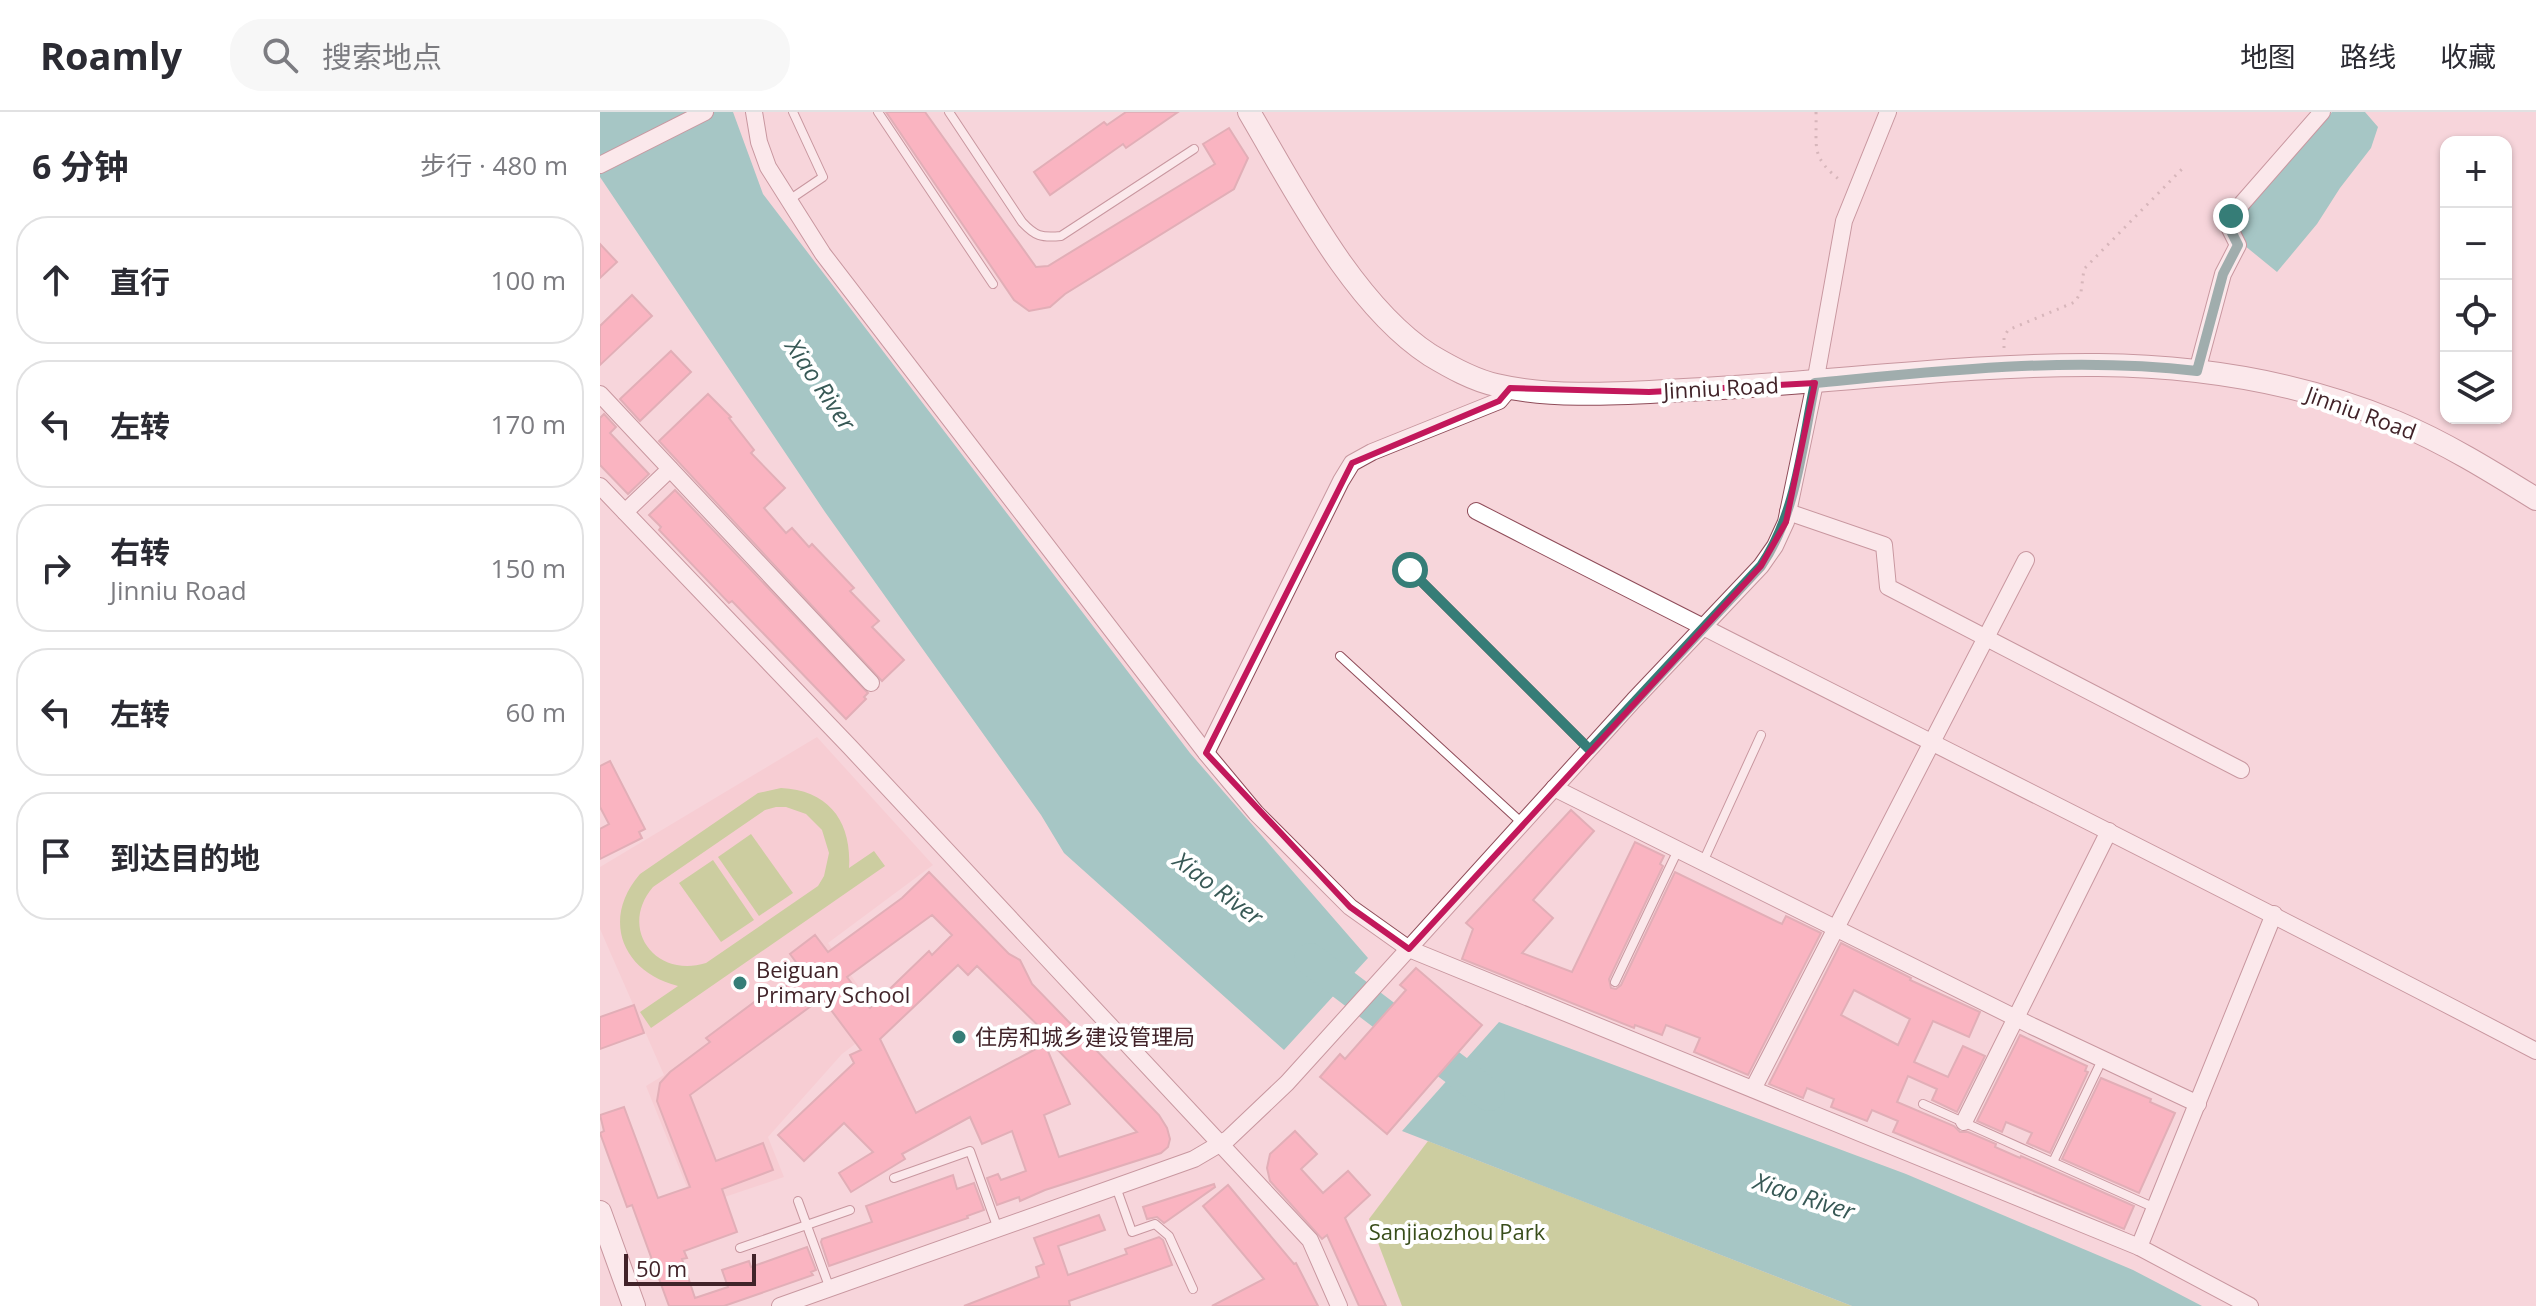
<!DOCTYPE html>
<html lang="zh">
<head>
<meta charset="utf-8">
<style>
	:root { --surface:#fff; --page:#f7f7f7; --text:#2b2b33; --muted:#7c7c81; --line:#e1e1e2 }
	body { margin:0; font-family:"Open Sans","Noto Sans SC",sans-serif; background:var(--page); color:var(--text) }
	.controls { position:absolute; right:24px; top:24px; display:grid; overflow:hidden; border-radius:16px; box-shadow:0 2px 6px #0004 }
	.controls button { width:72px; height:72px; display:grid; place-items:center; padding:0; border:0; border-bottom:2px solid var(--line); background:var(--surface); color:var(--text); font:40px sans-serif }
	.scale { position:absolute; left:24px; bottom:20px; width:132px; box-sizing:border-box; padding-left:8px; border:4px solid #412329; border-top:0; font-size:22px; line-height:28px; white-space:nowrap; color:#412329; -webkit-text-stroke:6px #fff; paint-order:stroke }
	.stop { position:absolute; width:24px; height:24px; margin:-18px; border:6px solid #367d77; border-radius:50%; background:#fff }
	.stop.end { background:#367d77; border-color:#fff; box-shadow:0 2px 8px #0008 }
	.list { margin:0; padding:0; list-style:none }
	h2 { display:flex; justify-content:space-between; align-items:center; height:104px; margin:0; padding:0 32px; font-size:34px }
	h2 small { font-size:26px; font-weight:400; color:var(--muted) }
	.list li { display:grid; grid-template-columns:52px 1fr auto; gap:24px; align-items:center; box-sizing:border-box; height:128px; margin:0 16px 16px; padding:0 16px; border:2px solid var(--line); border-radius:32px }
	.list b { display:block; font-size:30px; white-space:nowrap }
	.list p { margin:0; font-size:26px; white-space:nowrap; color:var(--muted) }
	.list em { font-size:26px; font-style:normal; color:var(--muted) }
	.icon { flex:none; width:44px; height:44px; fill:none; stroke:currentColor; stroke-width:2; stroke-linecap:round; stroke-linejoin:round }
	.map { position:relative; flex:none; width:1936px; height:1194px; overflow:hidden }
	header { display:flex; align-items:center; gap:48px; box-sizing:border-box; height:112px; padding:0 40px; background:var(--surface); border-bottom:2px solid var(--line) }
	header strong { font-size:38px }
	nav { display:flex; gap:44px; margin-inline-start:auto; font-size:28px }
	.search { width:560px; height:72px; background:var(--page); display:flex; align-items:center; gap:20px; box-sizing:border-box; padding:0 28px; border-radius:32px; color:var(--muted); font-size:30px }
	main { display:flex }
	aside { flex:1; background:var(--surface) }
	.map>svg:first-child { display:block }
	.built { fill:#f7c3cb }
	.green { fill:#97c359; fill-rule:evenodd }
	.water { fill:#43b3aa }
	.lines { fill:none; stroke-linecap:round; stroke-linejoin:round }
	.river { stroke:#43b3aa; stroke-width:32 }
	.building { fill:#fc8da3; stroke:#c77f8c; stroke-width:2; fill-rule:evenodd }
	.lane-casing { stroke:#8f4c59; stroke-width:10 }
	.street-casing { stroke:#8f4c59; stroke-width:18 }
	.secondary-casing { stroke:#8f4c59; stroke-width:24 }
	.path { stroke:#b09095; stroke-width:3; stroke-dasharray:2 6; stroke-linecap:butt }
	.lane { stroke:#fff; stroke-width:8 }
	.street { stroke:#fff; stroke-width:16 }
	.secondary { stroke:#fff; stroke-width:22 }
	.route { stroke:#367d77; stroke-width:10 }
	.marked { fill:none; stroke:#c2185b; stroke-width:6; stroke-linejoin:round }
	.poi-dot { fill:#367d77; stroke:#fff; stroke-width:3 }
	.labels { text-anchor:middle; stroke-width:8; stroke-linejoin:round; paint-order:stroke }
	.street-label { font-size:22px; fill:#412329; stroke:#fff }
	.poi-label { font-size:22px; fill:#412329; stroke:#fff; text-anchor:start }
	.park-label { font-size:22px; fill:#394e1b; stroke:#fff }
	.water-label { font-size:24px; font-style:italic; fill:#385956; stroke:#fff }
</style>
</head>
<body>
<header>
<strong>Roamly</strong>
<div class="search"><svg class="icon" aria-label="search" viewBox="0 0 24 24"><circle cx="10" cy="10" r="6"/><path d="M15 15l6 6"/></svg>搜索地点</div>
<nav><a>地图</a><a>路线</a><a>收藏</a></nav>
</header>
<main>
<aside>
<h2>6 分钟<small>步行 · 480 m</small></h2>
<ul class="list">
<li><svg class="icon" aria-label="ahead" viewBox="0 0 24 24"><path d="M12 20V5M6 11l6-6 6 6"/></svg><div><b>直行</b></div><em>100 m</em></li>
<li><svg class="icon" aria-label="left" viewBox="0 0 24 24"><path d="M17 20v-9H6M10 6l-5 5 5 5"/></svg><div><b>左转</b></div><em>170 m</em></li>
<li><svg class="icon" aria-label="right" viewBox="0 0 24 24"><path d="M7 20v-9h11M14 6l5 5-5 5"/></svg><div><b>右转</b><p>Jinniu Road</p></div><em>150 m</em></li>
<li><svg class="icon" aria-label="left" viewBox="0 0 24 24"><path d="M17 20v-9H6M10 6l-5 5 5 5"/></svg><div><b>左转</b></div><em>60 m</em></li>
<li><svg class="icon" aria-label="arrive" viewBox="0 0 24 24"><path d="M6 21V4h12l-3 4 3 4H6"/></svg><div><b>到达目的地</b></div></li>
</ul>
</aside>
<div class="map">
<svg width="1936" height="1194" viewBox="0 0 1936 1194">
	<rect width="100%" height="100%" fill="#f7d6db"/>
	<path class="built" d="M217,625l116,128 -105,78 56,79 -42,32 -74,83 16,40 -89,30 -49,-121 18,-11 -64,-146v-62z"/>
	<g class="green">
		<path d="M181,676c48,2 71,34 68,80l25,-17 11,15 -234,162 -11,-16 38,-26c-56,-14 -77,-67 -38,-112l118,-81zM176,695h10l20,7 16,16 7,23 -5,23 -6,10 -112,77c-51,16 -88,-35 -53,-76l112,-77z"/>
		<path d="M151,722l42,59 -34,23 -41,-59z"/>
		<path d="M113,748l41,60 -33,22 -42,-59z"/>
		<path d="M828,1029l424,165h-450l-33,-87z"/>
	</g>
	<g class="water">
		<path d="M0,0h133l30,82 427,559 178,205 -84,92 -220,-197 -23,-38 -216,-303 -225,-335z"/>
		<path d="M1732,0h33l13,15 -7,21 -31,40 -23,36 -40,48 -38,-31 -3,-22z"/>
		<path d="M899,910l407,152 227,96 69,36h-350l-450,-175z"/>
	</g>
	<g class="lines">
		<path class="river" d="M710,847l179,136"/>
	</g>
	<g class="building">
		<path d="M286,0h39l111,155 12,-1 167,-102 -12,-20 26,-16 19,30 -14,31 -169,105 -15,13 -21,4 -15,-11z"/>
		<path d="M526,0h52l-52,36 -3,-4 -73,51 -16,-23 70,-50 3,3z"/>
		<path d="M0,132l17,18 -17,16z"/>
		<path d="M32,183l20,21 -52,49v-39z"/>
		<path d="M71,239l20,21 -51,49 -20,-22z"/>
		<path d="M108,282l23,23 -2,1 25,32 -3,3 34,35 -21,20 22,25 6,-5 17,19 3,-3 42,44 -4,3 29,30 -7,6 32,33 -22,21 -223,-240z"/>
		<path d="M4,302l12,13 -6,6 39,41 -21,20 -28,-29v-47z"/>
		<path d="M75,378l193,203 -4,4 2,2 -20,20 -114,-118 -3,2 -70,-73 2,-3 -12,-12z"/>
		<path d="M10,649l35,68 -6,3 3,6 -42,21v-30l9,-5 -9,-17v-41z"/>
		<path d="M971,698l23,21 -61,69 20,18 -31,35 50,19 63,-130 29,14 -4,8 3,2 -54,113 2,9 5,1 5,-4 54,-113 107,52 4,-8 35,17 -73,142 -54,-23 6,-14 -34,-13 -4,10 -27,-10 -1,3 -172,-69 11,-30 -7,-6z"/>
		<path d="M329,760l80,82 11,6 12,24 127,131 8,13 3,11 -2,8 -7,6 -116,37 -25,11 -1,-4 -22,8 -10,-27 11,-4 3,6 25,-9 -14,-40 -30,13 -12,-27 -68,37 3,5 -54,33 -12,-19 34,-21 -29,-29 -40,38 -26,-26 76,-72 -4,-8 11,-5 -39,-52 -132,97 26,66 47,-18 10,27 -51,19 15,43 -53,19 3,7 -5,1 13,39 33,-11 -6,-17 27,-9 2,6 56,-20 9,23 -5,2 2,3 -89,31h-55l-37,-101 -5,2 -27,-74 4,-2 -4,-16 24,-8 34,91 32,-11 -33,-86 3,-18 10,-11 40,-30 -4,-4 59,-44 3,5 36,-26 -14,-19 25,-19 13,17 74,-54zM332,803l20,20 -20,20 -3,-4 -59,57 -23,-31zM358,853l10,10 9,-9 76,74 -3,2 87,90 -78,25 -15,-42 26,-11 -25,-60 -129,69 -36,-74z"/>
		<path d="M1241,831l70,35 -1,2 70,32 -11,25 -36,-16 -19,41 34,15 15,-31 22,10 -28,56 -25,-12 5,-11 -29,-13 -11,26 57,24 6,6h8l28,12 -1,3 25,11 1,-2 113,50 -10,23 -231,-97 5,-11 -26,-11 -5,11 -36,-14 3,-8 -27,-11 -4,10 -34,-14zM1254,878l56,29 -12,26 -57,-30z"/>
		<path d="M816,856l66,57 -95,109 -67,-57 20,-23 5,5 61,-69 -6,-5z"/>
		<path d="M34,893l10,28 -44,16v-32z"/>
		<path d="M1420,923l67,31 -2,5 3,1 -38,81 -23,-10 5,-10 -26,-11 -4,10 -25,-11z"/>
		<path d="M1501,966l50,21 -1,3 25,11 -36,80 -77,-34z"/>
		<path d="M695,1019l22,23 -16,15 22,24 25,-22 22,24 -25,23 41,88h-27l-32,-71 -5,4 -52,-58 -3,-13 3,-14z"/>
		<path d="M353,1063l4,14 17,-6 10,27 -17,6 1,2 -139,48 -8,-24 1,-3 50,-17 -6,-16z"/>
		<path d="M614,1072l1,3 -51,36 -7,-6 -10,2 -4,-12z"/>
		<path d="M628,1073l66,79 2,-1 22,43h-106l52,-27 -61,-73z"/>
		<path d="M499,1103l6,15 -47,16 10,29 59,-21 -2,-5 34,-12 4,3 9,25 -103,36 1,5h-106l75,-29 -3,-10 8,-3 -10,-26z"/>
	</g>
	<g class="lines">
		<g class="lane-casing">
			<g id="lane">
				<path d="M278,0l115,172"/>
				<path d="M349,0l73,110c13,14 19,16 39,14l133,-87"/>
				<path d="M189,88l34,-23 -30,-65"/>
				<path d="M810,458l180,180"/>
				<path d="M740,544l182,167"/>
				<path d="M1103,750l58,-127"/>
				<path d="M1015,870l63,-132"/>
				<path d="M1323,992l232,104"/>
				<path d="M1453,1050l49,-102"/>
				<path d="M294,1066l76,-27 28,78"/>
				<path d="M516,1075l16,45 23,-8 14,12 24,53"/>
				<path d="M198,1089l32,88"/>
				<path d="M140,1136l110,-38"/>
			</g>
		</g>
		<g class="street-casing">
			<g id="street">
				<path d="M154,0l5,30 9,25 55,87 383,499 50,60 94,94 59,42 730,298 111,59"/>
				<path d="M0,53l105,-53"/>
				<path d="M1597,259l26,-97 15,-29 -9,-18 2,-11 91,-104"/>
				<path d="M0,282l271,289"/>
				<path d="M0,374l250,261 460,493 29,66"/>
				<path d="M876,399c353,182 709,356 1060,540"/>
				<path d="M25,400l45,-43"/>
				<path d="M1188,400l96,33 4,42 353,183"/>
				<path d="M606,641l135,-272 11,-18 20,-11 127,-51 11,-13"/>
				<path d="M954,676l478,238 166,78"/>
				<path d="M1153,977l273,-529"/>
				<path d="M1364,1010l145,-291"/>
				<path d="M1539,1135l135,-333"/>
				<path d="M180,1194l414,-147 34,-20 59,-56 347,-383 127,-134 14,-20 11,-24 29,-139 29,-162 44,-109"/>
			</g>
		</g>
		<g class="secondary-casing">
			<g id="secondary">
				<path d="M649,0c46,78 104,193 181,243 20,12 43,25 66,30 60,14 127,8 188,5 138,-6 276,-26 414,-25 102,1 203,17 298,57 48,20 95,49 140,77"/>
				<path d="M0,1100l34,94"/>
			</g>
		</g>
		<g class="path">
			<path d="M1216,0c1,38 -6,44 26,70"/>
			<path d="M1404,236v-11l4,-7 67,-28 6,-10 3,-23 99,-101"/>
		</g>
		<use href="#lane" class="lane"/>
		<use href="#street" class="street"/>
		<use href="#secondary" class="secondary"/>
	</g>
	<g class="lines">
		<path class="route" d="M810,458l180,180 171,-184c36,-53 41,-121 54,-183 126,-12 255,-27 382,-12l26,-97 15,-29 -9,-18 2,-11"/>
	</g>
	<path d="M0 0H1936V1194H0ZM1215,271l-29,139 -25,44 -352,383 -59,-42 -144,-154 146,-290 147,-62 11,-13 139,4z" fill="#f7d6db" fill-opacity=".55" fill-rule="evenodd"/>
	<path class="marked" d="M1215,271l-29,139 -25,44 -352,383 -59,-42 -144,-154 146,-290 147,-62 11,-13 139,4z"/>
	<g class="poi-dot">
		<circle cx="140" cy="871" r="8"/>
		<circle cx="359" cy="925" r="8"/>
	</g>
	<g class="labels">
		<g class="street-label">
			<text transform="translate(1121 276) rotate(-3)" y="8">Jinniu Road</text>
			<text transform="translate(1761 301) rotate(20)" y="8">Jinniu Road</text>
		</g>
		<g class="poi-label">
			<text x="156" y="866">Beiguan<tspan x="156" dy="25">Primary School</tspan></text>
			<text x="375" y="933">住房和城乡建设管理局</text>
		</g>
		<g class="park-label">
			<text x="857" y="1128">Sanjiaozhou Park</text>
		</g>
		<g class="water-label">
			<text transform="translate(220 273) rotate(56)" y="8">Xiao River</text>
			<text transform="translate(618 777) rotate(37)" y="8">Xiao River</text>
			<text transform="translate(1204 1085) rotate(18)" y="8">Xiao River</text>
		</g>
	</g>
</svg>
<div class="controls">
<button>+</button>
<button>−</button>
<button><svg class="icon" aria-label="locate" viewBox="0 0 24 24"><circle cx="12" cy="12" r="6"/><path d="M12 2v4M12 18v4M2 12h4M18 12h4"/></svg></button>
<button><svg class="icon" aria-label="layers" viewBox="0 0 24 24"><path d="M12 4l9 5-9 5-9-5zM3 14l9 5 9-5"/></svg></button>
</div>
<div class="scale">50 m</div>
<div class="stop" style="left:810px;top:458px"></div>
<div class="stop end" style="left:1631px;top:104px"></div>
</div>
</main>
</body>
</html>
